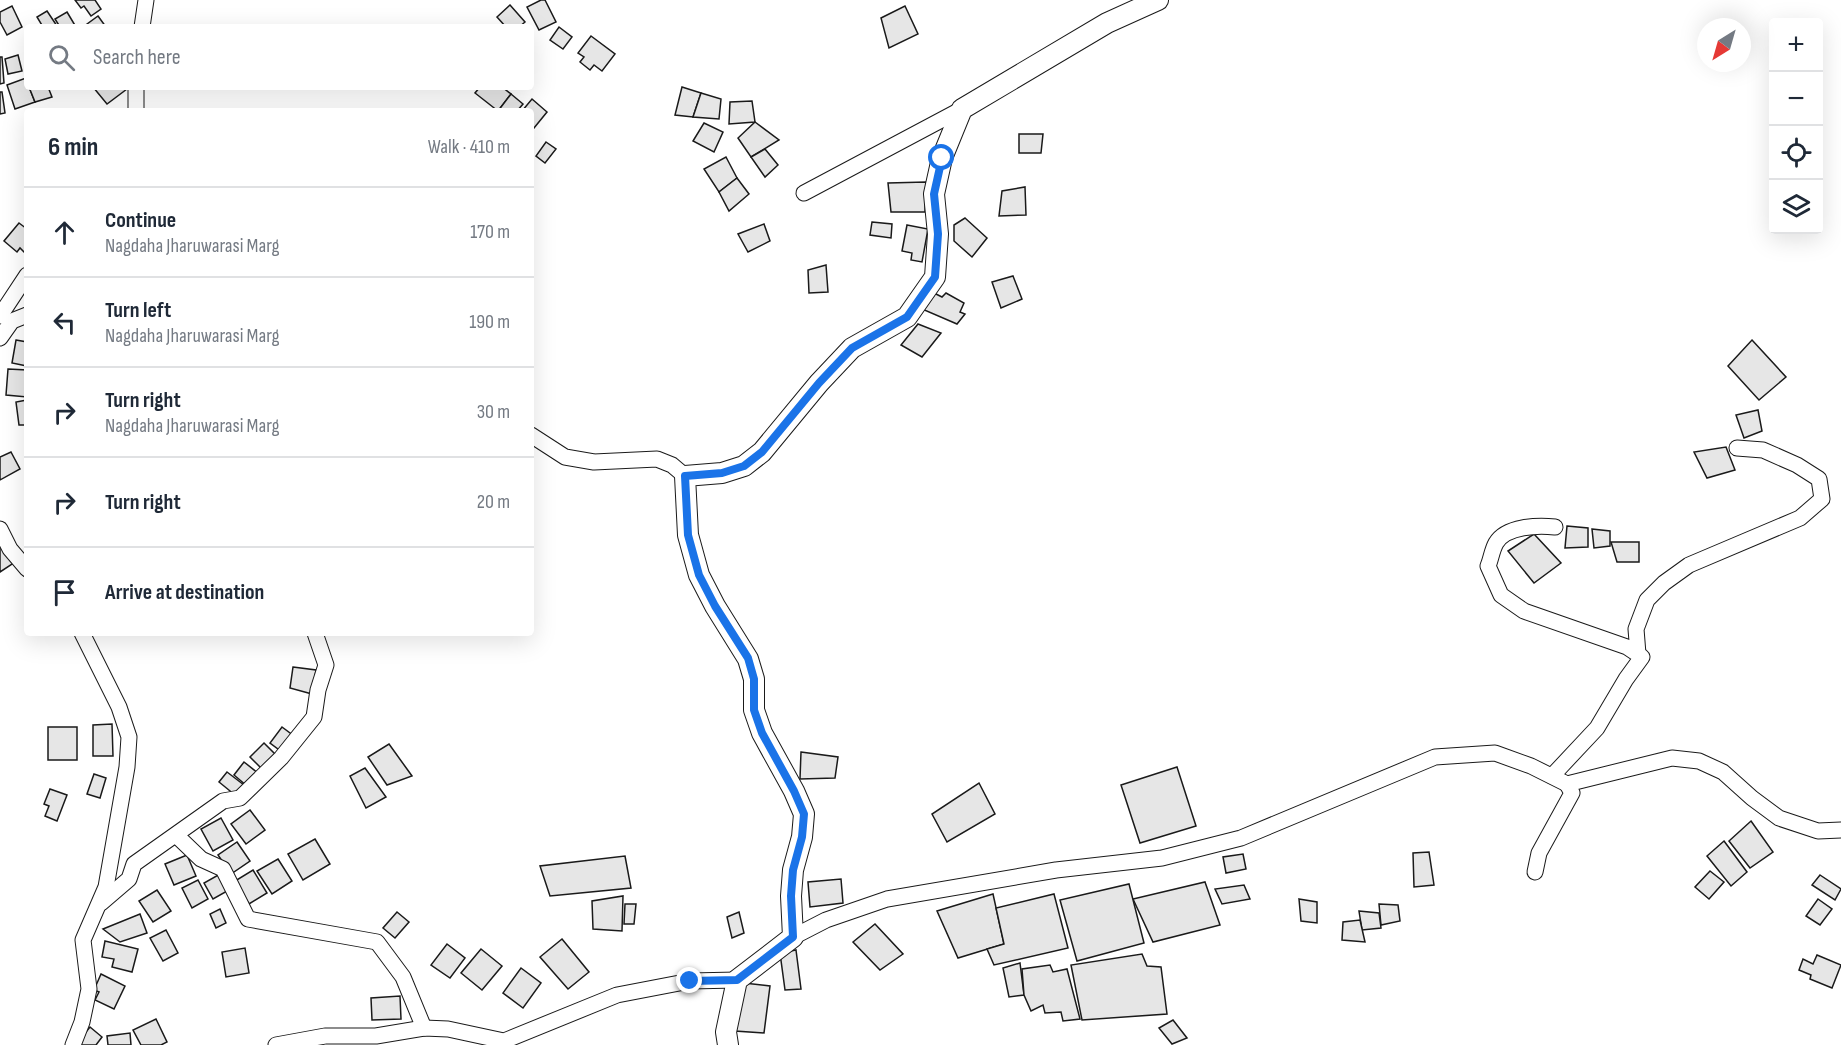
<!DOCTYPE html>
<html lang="en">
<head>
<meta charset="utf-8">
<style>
	:root { --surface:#fff; --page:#f2f2f3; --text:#1f2937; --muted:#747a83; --line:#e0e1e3 }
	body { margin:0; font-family:"Sofia Sans Condensed",sans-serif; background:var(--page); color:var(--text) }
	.controls { position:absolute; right:18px; top:18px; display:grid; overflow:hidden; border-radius:6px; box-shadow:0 6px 24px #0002 }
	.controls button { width:54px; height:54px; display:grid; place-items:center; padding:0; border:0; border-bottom:2px solid var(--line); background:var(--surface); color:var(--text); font:30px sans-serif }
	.compass { position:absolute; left:1697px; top:18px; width:54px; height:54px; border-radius:50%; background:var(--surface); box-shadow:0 6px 24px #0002; rotate:217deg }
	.stop { position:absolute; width:18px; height:18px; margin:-14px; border:4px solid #1a73e8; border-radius:50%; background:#fff }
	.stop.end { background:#1a73e8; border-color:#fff; box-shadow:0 2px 6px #0008 }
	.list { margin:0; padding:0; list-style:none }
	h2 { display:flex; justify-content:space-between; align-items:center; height:78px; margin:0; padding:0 24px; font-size:26px }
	h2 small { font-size:20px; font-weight:400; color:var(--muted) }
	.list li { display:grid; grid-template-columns:39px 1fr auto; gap:18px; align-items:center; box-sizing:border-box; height:90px; padding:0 24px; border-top:2px solid var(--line) }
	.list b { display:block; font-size:22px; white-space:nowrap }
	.list p { margin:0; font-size:20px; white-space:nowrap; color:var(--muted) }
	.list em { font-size:20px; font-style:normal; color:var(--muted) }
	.icon { flex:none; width:33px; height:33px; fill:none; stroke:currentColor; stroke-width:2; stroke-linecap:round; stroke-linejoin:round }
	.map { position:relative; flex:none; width:1841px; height:1045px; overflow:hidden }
	.search { position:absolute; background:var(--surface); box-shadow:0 6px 24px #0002; left:24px; top:24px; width:510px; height:66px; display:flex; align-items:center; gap:15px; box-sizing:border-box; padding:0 21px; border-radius:6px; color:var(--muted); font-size:22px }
	.panel { position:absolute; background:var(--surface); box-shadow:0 6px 24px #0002; left:24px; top:108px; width:510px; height:528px; border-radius:6px }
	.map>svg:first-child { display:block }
	.building { fill:#e6e6e6; stroke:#1a1a1a; stroke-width:1.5 }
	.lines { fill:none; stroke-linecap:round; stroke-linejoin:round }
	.minor-casing { stroke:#1a1a1a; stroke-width:17 }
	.tertiary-casing { stroke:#1a1a1a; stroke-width:22 }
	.minor { stroke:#fff; stroke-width:15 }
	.tertiary { stroke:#fff; stroke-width:20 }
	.route { stroke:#1a73e8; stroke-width:8 }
</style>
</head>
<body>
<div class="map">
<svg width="1841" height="1045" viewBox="0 0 1841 1045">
	<rect width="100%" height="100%" fill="#fff"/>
	<g class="building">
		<path d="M75,0h20l6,9 -10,7 -7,-10 -3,2z"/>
		<path d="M541,0h4l11,22 -17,8 -12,-23z"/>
		<path d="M510,5l15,17 -6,5h-13l-9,-10z"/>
		<path d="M12,6l10,21 -15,8 -7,-13v-10z"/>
		<path d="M905,6l13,28 -29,14 -8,-30z"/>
		<path d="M47,11l10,15 -1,1h-13l-6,-10z"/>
		<path d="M67,12l9,15h-16l-5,-8z"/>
		<path d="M98,16l8,11h-23z"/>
		<path d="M559,27l13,10 -9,12 -13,-9z"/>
		<path d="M591,36l24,18 -13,17 -8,-6 -4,5 -10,-8 4,-5 -6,-4z"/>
		<path d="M18,55l4,16 -14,3 -3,-15z"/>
		<path d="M0,57h2l2,26 -4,1z"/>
		<path d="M26,78l1,9h2l6,15 -20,7 -8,-24z"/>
		<path d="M29,87h19l4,10 -17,5z"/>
		<path d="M93,87h32l2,2 -20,15z"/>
		<path d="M480,87h22l9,7 -13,17 -23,-18z"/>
		<path d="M682,87l19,6 -8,24 -18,-2z"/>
		<path d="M0,92h2l3,21 -5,1z"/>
		<path d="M701,93l20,6 -2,20 -26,-2z"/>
		<path d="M511,94l12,10 -6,7h-19z"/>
		<path d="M532,99l15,13 -13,16 -3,-2v-15h-9z"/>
		<path d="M752,101l3,21 -26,2 1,-22z"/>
		<path d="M755,122l24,18 -28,17 -13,-19z"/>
		<path d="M704,123l19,9 -9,20 -21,-11z"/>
		<path d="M1019,134h24l-2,19h-22z"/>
		<path d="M546,142l10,7 -11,14 -9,-7z"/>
		<path d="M765,149l13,16 -13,12 -14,-20z"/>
		<path d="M726,157l11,21 -18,14 -15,-23z"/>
		<path d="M737,178l12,16 -20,17 -10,-19z"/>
		<path d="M926,182l-1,30h-34l-3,-29z"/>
		<path d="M1025,187l1,28 -27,1 3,-25z"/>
		<path d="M965,218l22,20 -15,19 -18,-16v-16z"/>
		<path d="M872,222l20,2 -1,14 -21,-3z"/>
		<path d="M19,223l8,6 -1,25 -6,-6 -3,4 -13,-11z"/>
		<path d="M764,224l6,17 -22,11 -10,-18z"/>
		<path d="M907,225l21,4 -6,33 -11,-2 1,-7 -10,-2z"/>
		<path d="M826,265l2,27 -19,1 -1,-23z"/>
		<path d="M1013,276l9,23 -21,9 -9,-26z"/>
		<path d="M934,293l8,4 4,-4 18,10 -4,9 5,2 -8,10 -35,-15z"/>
		<path d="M918,324l23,9 -19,24 -21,-12z"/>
		<path d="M16,340l11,2v24l-15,-3z"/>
		<path d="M1752,340l34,37 -27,23 -31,-34z"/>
		<path d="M8,369l19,1v27l-21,-2z"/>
		<path d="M27,400v25h-8l-3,-23z"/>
		<path d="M1758,410l4,21 -18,7 -8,-23z"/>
		<path d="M1726,447l9,23 -28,8 -13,-26z"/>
		<path d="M11,452l9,17 -20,11v-23z"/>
		<path d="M1567,526l21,2v19l-23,1z"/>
		<path d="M1592,529l18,2v15l-16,2z"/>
		<path d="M1534,534l27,29 -27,20 -26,-32z"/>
		<path d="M0,542l15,20 -15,10z"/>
		<path d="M1611,542h28v20h-22z"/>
		<path d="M293,667l23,3 -4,24 -22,-6z"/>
		<path d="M112,724l1,32h-20v-31z"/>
		<rect x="48" y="727" width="29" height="33"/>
		<path d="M282,727l12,9 -12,16 -12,-9z"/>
		<path d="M264,743l13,13 -14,14 -13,-13z"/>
		<path d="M389,744l23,32 -25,9 -19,-28z"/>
		<path d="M801,752l37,5 -3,21 -35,1z"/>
		<path d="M244,762l14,11 -11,13 -13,-11z"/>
		<path d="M1177,767l19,59 -56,17 -19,-58z"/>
		<path d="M365,768l21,29 -20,11 -16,-32z"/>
		<path d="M227,772l17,13 -9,10 -16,-13z"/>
		<path d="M94,774l12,4 -6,20 -13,-4z"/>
		<path d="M979,783l16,31 -48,28 -15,-28z"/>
		<path d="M50,789l17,6 -10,26 -12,-5 4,-10 -5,-2z"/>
		<path d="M250,810l15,20 -19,14 -15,-20z"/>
		<path d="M221,818l12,22 -20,11 -12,-22z"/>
		<path d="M1751,821l22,31 -23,16 -21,-27z"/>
		<path d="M315,839l15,25 -27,16 -15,-26z"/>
		<path d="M1724,841l23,31 -16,14 -24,-30z"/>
		<path d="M237,842l13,19 -19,13 -13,-19z"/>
		<path d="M1429,852l5,33 -20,2 -1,-34z"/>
		<path d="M1243,854l3,15 -20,4 -3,-16z"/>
		<path d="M187,855l9,21 -22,9 -9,-21z"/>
		<path d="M625,856l6,32 -81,8 -10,-30z"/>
		<path d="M278,859l14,22 -20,13 -15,-23z"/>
		<path d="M253,870l14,23 -18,11 -14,-23z"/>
		<path d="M1710,871l14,11 -15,17 -14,-12z"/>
		<path d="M220,874l9,16 -16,9 -9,-16z"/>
		<path d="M1820,875l21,14 -6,11 -23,-15z"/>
		<path d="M841,879l2,24 -33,4 -2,-25z"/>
		<path d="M198,880l10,19 -16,9 -10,-20z"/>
		<path d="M1205,882l15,43 -67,17 -20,-43z"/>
		<path d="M1129,884l15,59 -67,18 -17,-61z"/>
		<path d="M1244,885l6,14 -28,5 -7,-15z"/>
		<path d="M157,890l14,21 -18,11 -14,-21z"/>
		<path d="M993,894l11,50 -46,14 -21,-47z"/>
		<path d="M1054,894l14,54 -74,17 -7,-16 17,-5 -8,-36z"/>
		<path d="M623,896l-1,35 -29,-2 -1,-28z"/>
		<path d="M1299,899l18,3v21l-16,-2z"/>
		<path d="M1818,899l14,10 -12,16 -14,-9z"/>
		<path d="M625,904h11l-2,20h-10z"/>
		<path d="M1379,904l19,1 2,16 -19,4z"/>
		<path d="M220,909l6,14 -10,5 -6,-14z"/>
		<path d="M1359,911l20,2 2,15 -19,2z"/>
		<path d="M397,912l12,10 -14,16 -12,-10z"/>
		<path d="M739,912l5,21 -12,5 -5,-21z"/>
		<path d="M140,914l7,19 -27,9 -17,-13z"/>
		<path d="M1360,920l5,22 -23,-2 1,-18z"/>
		<path d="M875,924l28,30 -23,16 -27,-28z"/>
		<path d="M166,930l12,23 -15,8 -13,-23z"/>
		<path d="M562,939l27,33 -21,17 -28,-32z"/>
		<path d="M105,941l33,8 -6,23 -20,-5 2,-8 -12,-2z"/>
		<path d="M447,944l18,14 -15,20 -19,-13z"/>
		<path d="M245,948l4,25 -23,4 -4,-25z"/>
		<path d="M481,949l21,17 -20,24 -21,-17z"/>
		<path d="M796,950l5,39 -16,1 -5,-37z"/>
		<path d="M1142,954l5,12 14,1 6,47 -85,6 -11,-55z"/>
		<path d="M1817,955l24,10 -9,23 -22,-9 1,-4 -12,-5 4,-11 10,5z"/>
		<path d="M1020,963l4,32 -15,2 -6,-29z"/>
		<path d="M1050,965l3,7 14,-3 13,50 -17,2 -2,-9 -16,1 -2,-8 -12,6 -7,-16 -2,-26z"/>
		<path d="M521,968l20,15 -18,25 -20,-15z"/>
		<path d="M101,974l24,12 -11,23 -19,-9 4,-8 -5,-2z"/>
		<path d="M744,983l26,3 -6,47 -29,-2z"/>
		<path d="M400,996l1,23 -29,1 -1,-22z"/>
		<path d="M156,1019l11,23 -6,3h-20l-8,-15z"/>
		<path d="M1173,1020l14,18 -15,6 -13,-16z"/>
		<path d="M90,1027l12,10 -6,8h-15l-3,-3z"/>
		<path d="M130,1033l1,12h-23l-1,-9z"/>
	</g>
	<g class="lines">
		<g class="minor-casing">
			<g id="minor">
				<path d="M142,27l4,-27"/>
				<path d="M136,111v-24"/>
				<path d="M804,193l158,-84"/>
				<path d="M0,316l27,-41"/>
				<path d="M0,338l12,-17 15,-6"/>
				<path d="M531,435l34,22 29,5 63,-3 15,6 13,11"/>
				<path d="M0,529l10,20 17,20"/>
				<path d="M1638,654l-2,-25 11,-29 17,-17 25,-18 111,-47 22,-19 -3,-20 -22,-14 -34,-15 -26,-2"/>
				<path d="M1552,776l45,-48 29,-49 16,-22 -15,-10 -103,-36 -23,-16 -13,-29c3,-7 4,-16 8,-23 10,-17 42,-18 59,-16"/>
				<path d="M177,836l24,23 22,10 25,50 129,23 26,35 21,51"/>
				<path d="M1535,872l4,-19 33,-60 -5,-9"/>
				<path d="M101,903l28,-24 5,-15 89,-63 17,-3 41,-40 33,-41 4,-27 8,-25 -11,-32"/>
				<path d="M793,937l33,-17 61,-21 169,-29 106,-12 79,-20 194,-81 60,-4 36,13 36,18 105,-26 27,3 24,11 29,26 27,20 39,13 23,-1"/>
				<path d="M73,1045l9,-23 7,-33 -6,-49 23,-53 21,-120 2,-30 -10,-30 -37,-74"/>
				<path d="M276,1045l49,-9h51l48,-8 24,1 56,12 113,-46 73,-14 47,-1"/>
			</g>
		</g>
		<g class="tertiary-casing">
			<path id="tertiary" d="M728,1045l-2,-13 11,-52 56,-43 -2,-41 2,-26 9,-33 2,-23 -10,-23 -32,-58 -8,-23v-31l-6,-20 -33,-53 -16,-31 -11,-40 -3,-59 37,-3 22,-7 18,-14 57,-69 33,-35 55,-31 28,-40 3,-43 -4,-40 8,-36 20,-49 145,-86 51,-23"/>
		</g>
		<use href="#minor" class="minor"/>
		<use href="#tertiary" class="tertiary"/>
	</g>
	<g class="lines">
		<path class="route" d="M690,981l47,-1 56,-43 -2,-41 2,-26 9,-33 2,-23 -10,-23 -32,-58 -8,-23v-31l-6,-21 -33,-52 -16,-31 -11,-40 -3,-59 37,-3 22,-7 18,-14 57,-69 33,-35 55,-31 28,-40 3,-43 -4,-40 8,-36"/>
	</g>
</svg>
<div class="controls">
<button>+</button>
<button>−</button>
<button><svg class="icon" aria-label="locate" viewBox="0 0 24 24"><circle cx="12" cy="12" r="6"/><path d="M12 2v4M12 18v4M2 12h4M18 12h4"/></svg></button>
<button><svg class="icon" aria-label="layers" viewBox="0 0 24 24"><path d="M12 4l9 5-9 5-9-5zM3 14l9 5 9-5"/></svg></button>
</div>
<svg class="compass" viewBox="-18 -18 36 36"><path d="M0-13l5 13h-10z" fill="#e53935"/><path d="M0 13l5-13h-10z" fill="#747a83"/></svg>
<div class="stop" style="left:942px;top:158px"></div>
<div class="stop end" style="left:690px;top:981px"></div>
<div class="search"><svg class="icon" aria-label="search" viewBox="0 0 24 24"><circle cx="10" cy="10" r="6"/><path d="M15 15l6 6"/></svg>Search here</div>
<section class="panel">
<h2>6 min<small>Walk · 410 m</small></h2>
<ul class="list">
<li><svg class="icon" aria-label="ahead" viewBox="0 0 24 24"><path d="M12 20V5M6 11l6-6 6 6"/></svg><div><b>Continue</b><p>Nagdaha Jharuwarasi Marg</p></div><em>170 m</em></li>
<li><svg class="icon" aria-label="left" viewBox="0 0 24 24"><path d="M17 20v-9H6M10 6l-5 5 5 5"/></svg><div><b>Turn left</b><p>Nagdaha Jharuwarasi Marg</p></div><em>190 m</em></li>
<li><svg class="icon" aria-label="right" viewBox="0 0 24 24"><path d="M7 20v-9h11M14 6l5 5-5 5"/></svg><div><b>Turn right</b><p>Nagdaha Jharuwarasi Marg</p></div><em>30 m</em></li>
<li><svg class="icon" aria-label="right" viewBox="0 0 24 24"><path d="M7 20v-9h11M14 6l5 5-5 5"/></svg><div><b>Turn right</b></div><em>20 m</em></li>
<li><svg class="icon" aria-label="arrive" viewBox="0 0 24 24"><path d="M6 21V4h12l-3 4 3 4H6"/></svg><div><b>Arrive at destination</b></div></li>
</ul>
</section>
</div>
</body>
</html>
